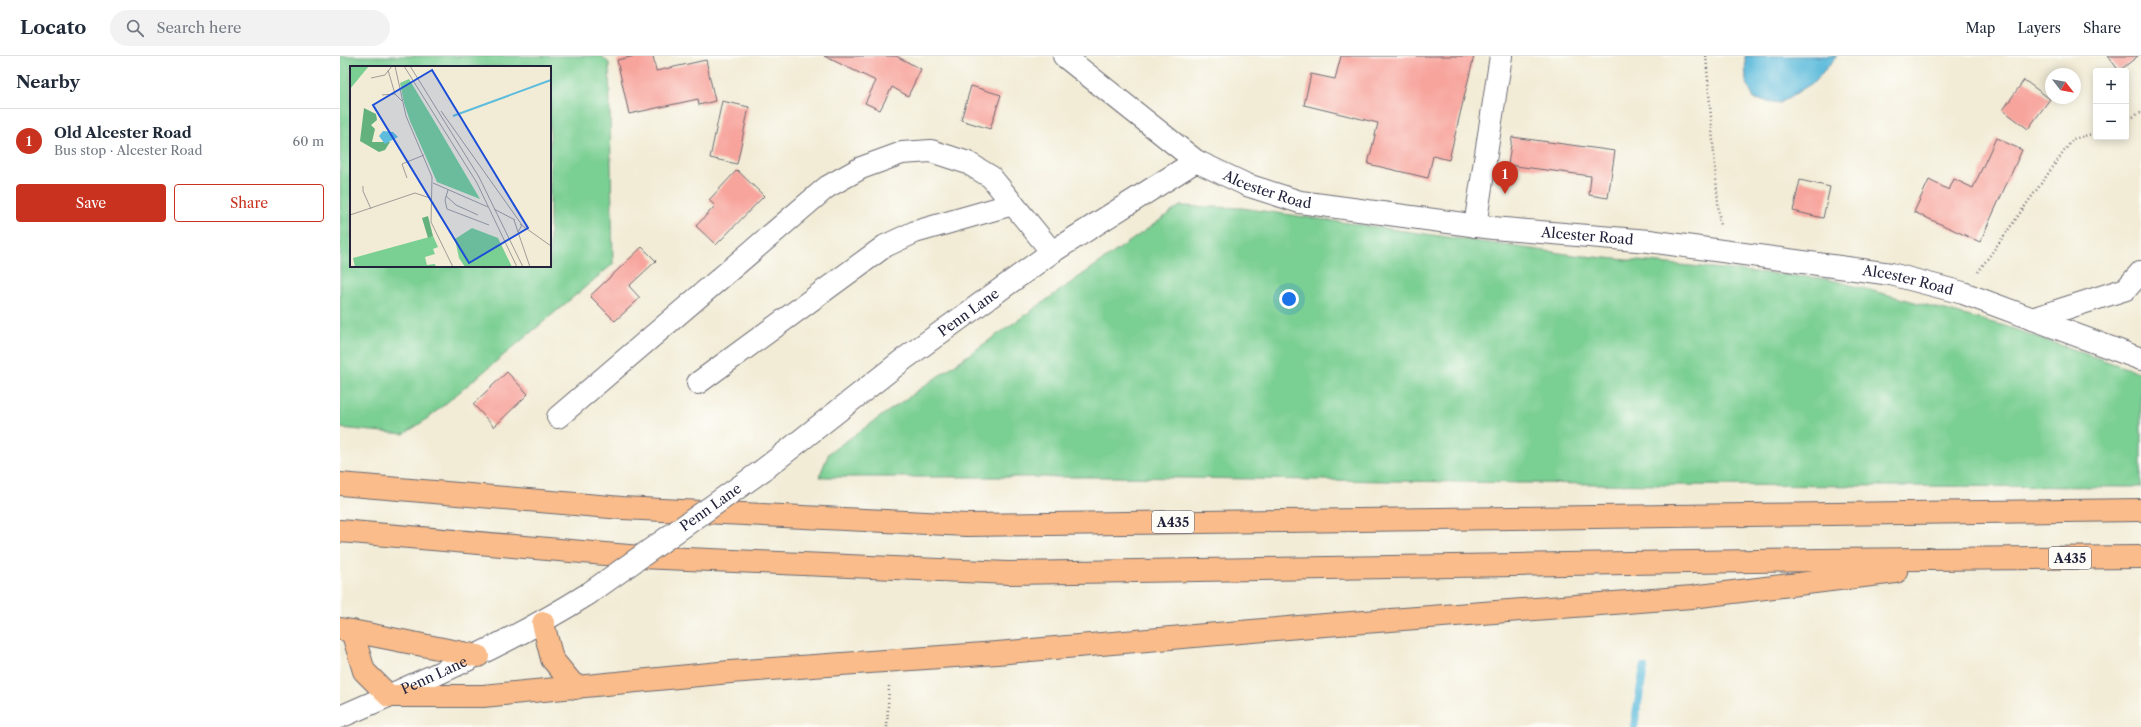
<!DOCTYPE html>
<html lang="en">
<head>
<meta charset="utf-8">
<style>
	:root { --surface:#fff; --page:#f2f2f3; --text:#1f2937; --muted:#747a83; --line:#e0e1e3; --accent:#c8321e }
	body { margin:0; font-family:"Libre Caslon Text",serif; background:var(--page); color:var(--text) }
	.controls { position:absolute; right:12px; top:12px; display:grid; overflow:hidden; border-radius:4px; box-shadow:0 2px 10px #0003 }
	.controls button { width:36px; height:36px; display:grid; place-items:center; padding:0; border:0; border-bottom:1px solid var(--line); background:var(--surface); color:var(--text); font:20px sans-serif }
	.compass { position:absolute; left:1705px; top:12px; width:36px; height:36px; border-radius:50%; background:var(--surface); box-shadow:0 2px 10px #0003; rotate:121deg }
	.you { position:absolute; left:949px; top:243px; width:14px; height:14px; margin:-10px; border:3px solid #fff; border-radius:50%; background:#1a73e8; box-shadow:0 0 0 6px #1a73e833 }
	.badge { display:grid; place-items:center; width:26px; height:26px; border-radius:50%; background:var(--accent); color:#fff; font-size:13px; font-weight:700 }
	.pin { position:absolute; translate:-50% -33px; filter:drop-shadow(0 1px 2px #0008) }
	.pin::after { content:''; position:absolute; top:21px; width:14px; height:12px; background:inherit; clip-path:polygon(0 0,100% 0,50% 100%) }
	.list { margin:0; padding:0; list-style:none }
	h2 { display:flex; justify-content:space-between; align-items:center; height:52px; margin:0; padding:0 16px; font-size:17px }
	h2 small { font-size:13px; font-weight:400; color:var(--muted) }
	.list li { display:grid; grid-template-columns:26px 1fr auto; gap:12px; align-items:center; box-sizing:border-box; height:64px; padding:0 16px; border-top:1px solid var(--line) }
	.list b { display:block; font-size:15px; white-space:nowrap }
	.list p { margin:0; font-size:13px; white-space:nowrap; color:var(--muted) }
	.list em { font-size:13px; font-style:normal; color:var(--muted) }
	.actions { display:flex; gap:8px; padding:12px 16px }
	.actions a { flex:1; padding:9px 0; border:1px solid var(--accent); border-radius:4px; text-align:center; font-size:14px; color:var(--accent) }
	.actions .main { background:var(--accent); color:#fff }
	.icon { flex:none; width:22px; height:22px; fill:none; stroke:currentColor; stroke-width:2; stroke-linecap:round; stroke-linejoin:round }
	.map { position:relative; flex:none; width:1801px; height:671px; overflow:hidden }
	header { display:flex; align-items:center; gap:24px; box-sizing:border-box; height:56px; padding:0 20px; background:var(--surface); border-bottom:1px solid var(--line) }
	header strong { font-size:19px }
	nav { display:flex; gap:22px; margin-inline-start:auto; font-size:14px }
	.search { width:280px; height:36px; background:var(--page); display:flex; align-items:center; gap:10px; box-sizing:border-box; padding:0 14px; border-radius:22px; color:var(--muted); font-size:15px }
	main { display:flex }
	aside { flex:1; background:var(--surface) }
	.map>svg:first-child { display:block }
	.green { fill:#7acf93; stroke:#4e7867; fill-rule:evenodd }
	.water { fill:#5ebcdc; stroke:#406f8c }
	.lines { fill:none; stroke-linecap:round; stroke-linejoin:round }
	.stream { stroke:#5ebcdc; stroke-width:8 }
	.building { fill:#f7a49c }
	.minor-casing { stroke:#6b6971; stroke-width:24 }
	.highway-casing { stroke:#6b6971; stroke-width:24 }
	.path { stroke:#6b6971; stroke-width:2.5; stroke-dasharray:1 3; stroke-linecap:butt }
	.minor { stroke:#fff; stroke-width:22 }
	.highway { stroke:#f9bc8a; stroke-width:22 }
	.minor-bridge-casing { stroke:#6b6971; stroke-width:24; stroke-linecap:butt }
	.minor-bridge { stroke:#fff; stroke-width:22 }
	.labels { text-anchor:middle; stroke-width:3; stroke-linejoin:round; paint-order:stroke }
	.shield { fill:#fdfcf7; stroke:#646373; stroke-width:1 }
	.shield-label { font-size:13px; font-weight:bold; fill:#22223b }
	.street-label { font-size:14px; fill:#22223b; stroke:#fdfcf7 }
	.inset-river { fill:none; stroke:#5ebcdc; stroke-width:2 }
	.inset-road { fill:none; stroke:#9f9b98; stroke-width:1 }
	.view { fill:#1d4ed8; fill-opacity:0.15; stroke:#1d4ed8; stroke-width:2 }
	.inset-edge { fill:none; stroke:#22223b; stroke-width:2 }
</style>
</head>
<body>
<header>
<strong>Locato</strong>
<div class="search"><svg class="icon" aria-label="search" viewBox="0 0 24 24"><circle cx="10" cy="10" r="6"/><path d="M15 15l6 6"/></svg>Search here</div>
<nav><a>Map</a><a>Layers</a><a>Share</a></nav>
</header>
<main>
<aside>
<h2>Nearby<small></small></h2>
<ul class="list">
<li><span class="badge">1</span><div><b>Old Alcester Road</b><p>Bus stop · Alcester Road</p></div><em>60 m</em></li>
</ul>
<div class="actions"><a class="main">Save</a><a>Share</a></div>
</aside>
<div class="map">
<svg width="1801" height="671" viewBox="0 0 1801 671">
	<rect width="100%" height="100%" fill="#fdfcf7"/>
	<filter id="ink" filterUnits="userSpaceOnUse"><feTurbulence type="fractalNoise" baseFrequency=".025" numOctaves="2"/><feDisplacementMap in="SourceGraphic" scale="8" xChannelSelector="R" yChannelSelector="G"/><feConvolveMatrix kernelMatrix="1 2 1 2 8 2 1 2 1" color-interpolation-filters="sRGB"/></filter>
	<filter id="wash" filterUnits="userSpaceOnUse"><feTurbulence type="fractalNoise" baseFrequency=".012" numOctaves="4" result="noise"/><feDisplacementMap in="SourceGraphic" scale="16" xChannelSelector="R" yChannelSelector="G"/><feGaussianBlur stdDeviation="0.9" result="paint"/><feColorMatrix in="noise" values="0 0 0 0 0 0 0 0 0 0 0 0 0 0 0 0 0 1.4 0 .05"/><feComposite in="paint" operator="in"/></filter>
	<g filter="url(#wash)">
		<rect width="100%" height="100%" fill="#f2ecd6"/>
		<g class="green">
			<path d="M0,0h261l8,7 4,201 -186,155 -23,15 -64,-6zM11,11h199v199h-199z"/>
			<path d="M840,150l62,2 332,47 254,24 177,47 136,47v114l-478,-2 -546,-8h-298l10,-24z"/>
		</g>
		<path class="water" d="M1405,0h92l-23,26 -34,21 -26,-4 -8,-18z"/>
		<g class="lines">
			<path class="stream" d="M1294,671l10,-59"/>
		</g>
		<g id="blocks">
			<g class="building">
				<path d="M295,0h18l3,15 50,-11 9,41 -16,4 -1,-6 -69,15 -12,-54z"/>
				<path d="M484,0h72l25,13 -13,27 -16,-9 -12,23 -15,-7 11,-22z"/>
				<path d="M1001,0h133l-25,104 -16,-4 -5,22 -60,-14 10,-41 -74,-18 7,-31 24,5z"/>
				<path d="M1768,0h30l-19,15z"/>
				<path d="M1684,24l26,19 -22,30 -25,-19z"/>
				<path d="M631,30l30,9 -11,34 -29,-9z"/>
				<path d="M382,45l27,6 -12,57 -27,-6z"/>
				<path d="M1172,81l103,14 -7,47 -19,-3 2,-19 -83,-11z"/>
				<path d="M1656,82l26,12 -42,92 -66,-30 15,-32 20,10 5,-11 19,9z"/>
				<path d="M397,114l27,26 -48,49 -20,-19 19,-20 -6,-6z"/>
				<path d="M1460,124l30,7 -7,31 -30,-7z"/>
				<path d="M302,191l14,14 -27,25 11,12 -25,23 -25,-25z"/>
				<path d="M167,316l21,22 -34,33 -21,-23z"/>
			</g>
		</g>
	</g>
	<g filter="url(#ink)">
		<use href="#blocks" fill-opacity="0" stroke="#6b6971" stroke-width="1"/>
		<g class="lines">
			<g class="minor-casing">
				<g id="minor">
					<path id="s1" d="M724,0l132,105 51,24 53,17 193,26 156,13 242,33 72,19 178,66"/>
					<path d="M1135,170l26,-170"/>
					<path d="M1692,263l94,-30 15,-17"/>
					<path d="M358,327l187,-137 30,-14 98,-28"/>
					<path d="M218,361l269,-230 34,-19 41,-15 29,-2 37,12 23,14 61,75"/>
					<path id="s2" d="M423,414l141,-111 148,-107 144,-91"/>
					<path id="s3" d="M0,661c85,-37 169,-73 248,-123"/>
				</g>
			</g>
			<g class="highway-casing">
				<g id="highway">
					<path d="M0,428l282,24 345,17 1174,-15"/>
					<path d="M0,475l300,26 368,16 812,-13 321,-3"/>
					<path d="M203,567l9,36 24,29"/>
					<path d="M0,573l12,2 12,40 25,25h94l247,-24 267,-19 302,-26 393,-30 204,-25"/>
					<path d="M12,575l126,25"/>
				</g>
			</g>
			<g class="path">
				<path d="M1366,0l14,171"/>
				<path d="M1786,65l15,-9"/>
				<path d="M1638,216l95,-133 23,-6"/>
				<path d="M547,671l2,-41"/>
			</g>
			<use href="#minor" class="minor"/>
			<use href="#highway" class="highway"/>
			<g class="minor-bridge-casing">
				<g id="minor-bridge">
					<path id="s4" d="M248,538l175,-124"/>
				</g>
			</g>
			<use href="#minor-bridge" class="minor-bridge"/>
		</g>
	</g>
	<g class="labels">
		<g class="shield">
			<rect x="812" y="455" width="42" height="22" rx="3"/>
			<rect x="1709" y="491" width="42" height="22" rx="3"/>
		</g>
		<g class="shield-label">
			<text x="833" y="471">A435</text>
			<text x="1730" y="507">A435</text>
		</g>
		<g class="street-label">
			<text dy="5" stroke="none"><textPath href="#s1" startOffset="246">Alcester Road</textPath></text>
			<text dy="5" stroke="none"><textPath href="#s1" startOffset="570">Alcester Road</textPath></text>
			<text dy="5" stroke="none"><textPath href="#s1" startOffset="894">Alcester Road</textPath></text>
			<text dy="5" stroke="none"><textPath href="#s2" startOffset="259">Penn Lane</textPath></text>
			<text dy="5" stroke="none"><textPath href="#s4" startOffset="150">Penn Lane</textPath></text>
			<text dy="5" stroke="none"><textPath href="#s3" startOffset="103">Penn Lane</textPath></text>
		</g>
	</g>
	<g transform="translate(10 10)">
		<rect width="201" height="201" fill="#f2ecd6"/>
		<path d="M0,0h19l-19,23zM59,13l27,45 44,75 -43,-17 -27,-61 -6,-18 -4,-20zM122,162l26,10 14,29h-47l-6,-9 -4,-19zM83,170l5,11 -5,2 2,5 -10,3 2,8 8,-1 1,3h-81l-2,-9z" fill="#7acf93"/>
		<path d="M14,42l12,6 1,6 -6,5 4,4 -3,13h18l-5,8 -6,2 -19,-11zM78,150l5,20 -5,2 -6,-20z" fill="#63b27d"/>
		<path d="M33,65l10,1 5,5 -13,7 -6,-8z" fill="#5ebcdc"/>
		<path class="inset-river" d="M103,50l98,-36"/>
		<path class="inset-road" d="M45,0l11,50 26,61 -1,45 22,45M54,0l73,117 40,84M60,0l69,111 44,90M38,4l7,24M21,12l14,-3 7,-9M32,29l13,-1 7,7M91,45l81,114 -4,7 12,35M57,112l-5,-14 22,-9M83,117l55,24M13,120v5l8,18M98,124l-3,10 2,9 42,16M96,130l10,9 22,10M144,143l21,11M0,149l65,-22 15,5M164,154l4,12M170,158l31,22"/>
		<path class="view" d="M82,4l96,158 -59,35 -96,-158z"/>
		<rect width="201" height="201" class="inset-edge"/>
	</g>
</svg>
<div class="controls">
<button>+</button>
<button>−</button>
</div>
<svg class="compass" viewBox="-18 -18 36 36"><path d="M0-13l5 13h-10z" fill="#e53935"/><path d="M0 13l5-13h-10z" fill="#747a83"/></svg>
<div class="you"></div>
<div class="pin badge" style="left:1165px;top:138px">1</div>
</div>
</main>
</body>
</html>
